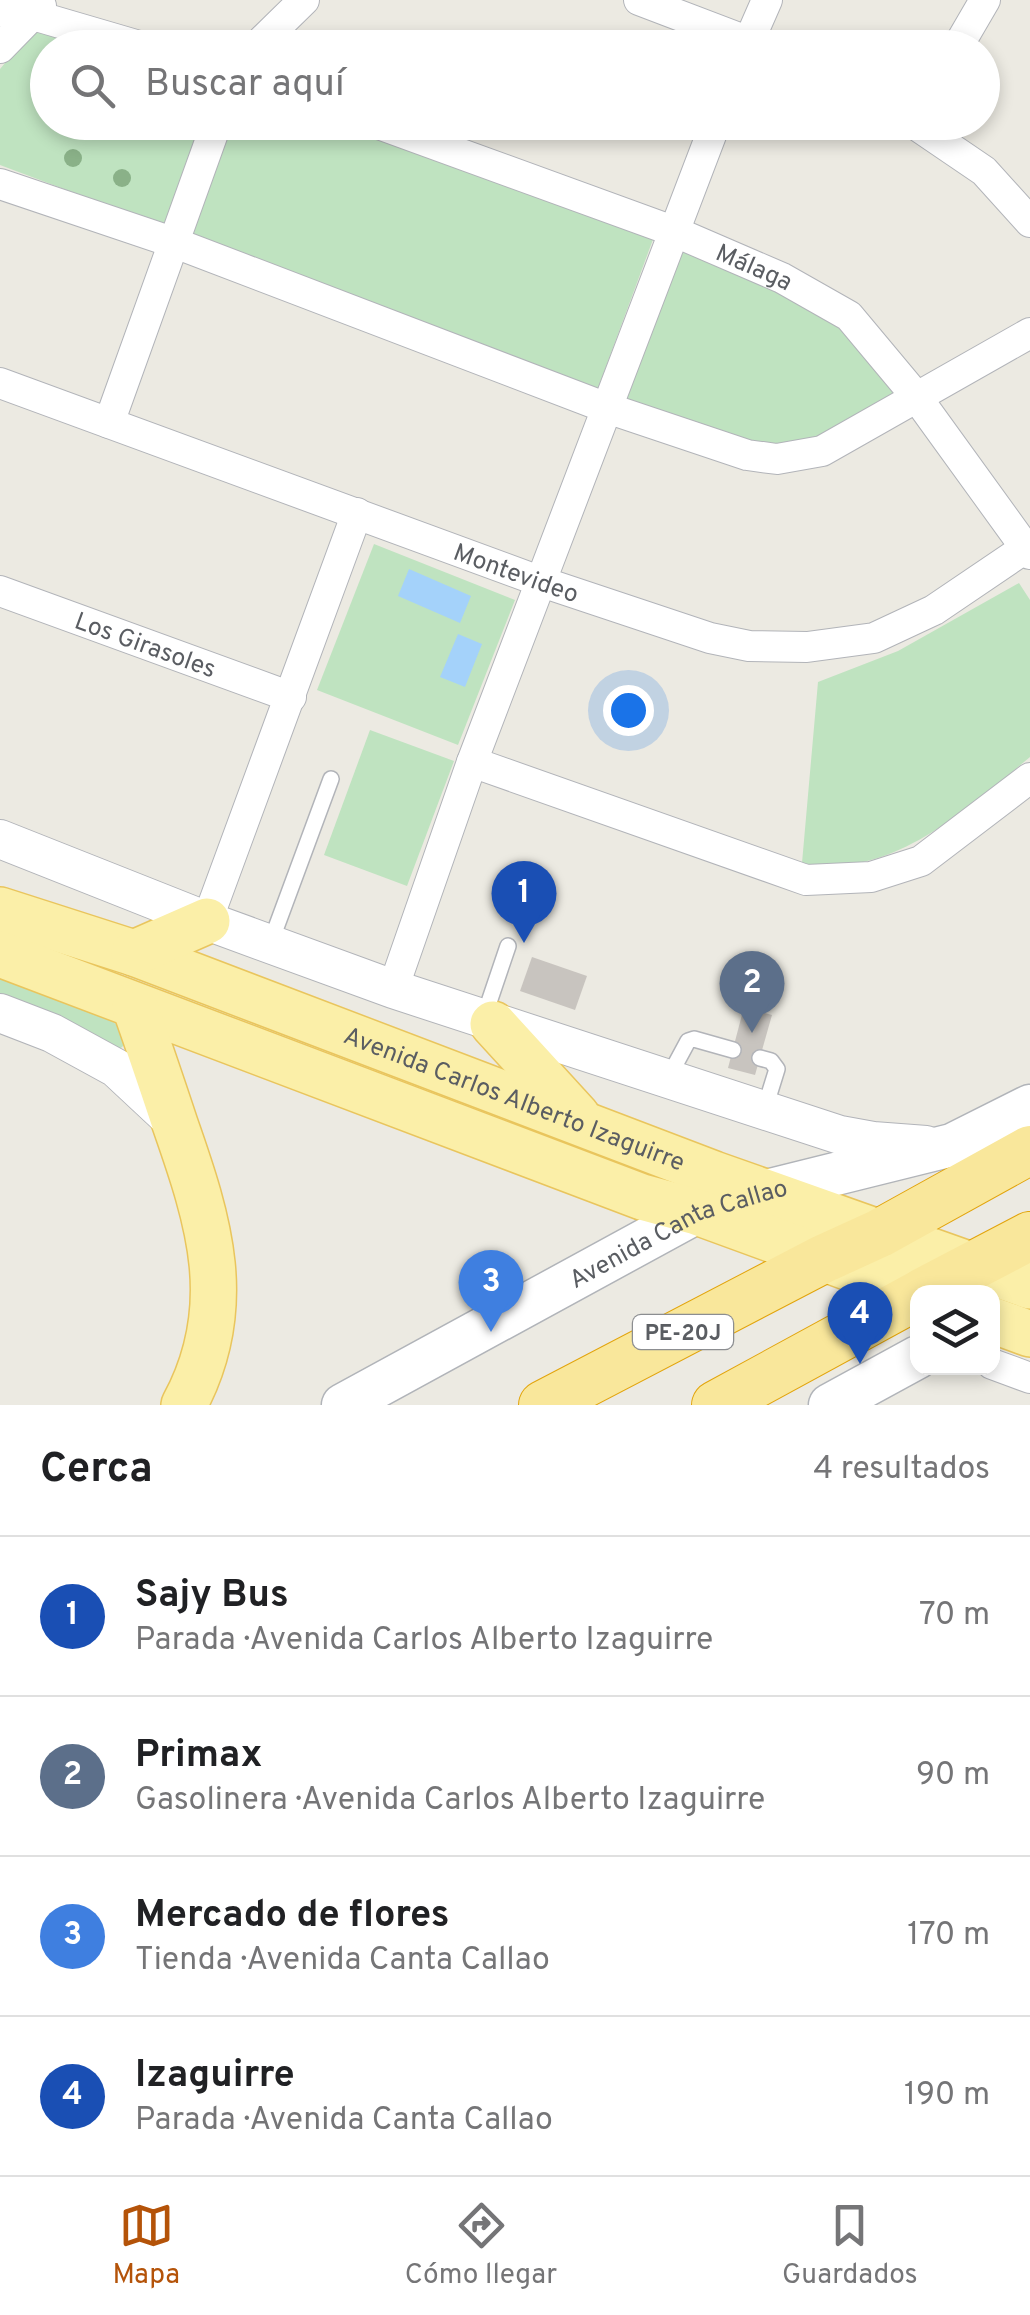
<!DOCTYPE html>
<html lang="es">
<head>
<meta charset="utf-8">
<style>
	:root { --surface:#fff; --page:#f6f6f6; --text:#202124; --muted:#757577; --line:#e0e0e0; --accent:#b45309 }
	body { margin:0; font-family:Overpass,sans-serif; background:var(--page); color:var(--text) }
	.controls { position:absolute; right:30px; bottom:30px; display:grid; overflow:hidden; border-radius:20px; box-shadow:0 5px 15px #0003 }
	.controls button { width:90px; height:90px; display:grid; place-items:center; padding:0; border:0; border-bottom:2px solid var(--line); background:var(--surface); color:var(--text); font:50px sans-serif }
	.you { position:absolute; left:628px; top:710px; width:35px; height:35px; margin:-25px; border:8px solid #fff; border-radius:50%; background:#1a73e8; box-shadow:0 0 0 15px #1a73e833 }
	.badge { display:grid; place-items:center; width:65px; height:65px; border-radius:50%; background:var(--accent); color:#fff; font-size:32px; font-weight:700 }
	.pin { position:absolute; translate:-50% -82px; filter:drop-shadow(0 2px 5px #0008) }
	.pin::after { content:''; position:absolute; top:52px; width:35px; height:30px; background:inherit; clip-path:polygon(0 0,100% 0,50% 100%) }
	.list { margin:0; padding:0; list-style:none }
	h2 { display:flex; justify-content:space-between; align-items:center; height:130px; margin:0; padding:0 40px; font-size:42px }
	h2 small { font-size:32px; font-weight:400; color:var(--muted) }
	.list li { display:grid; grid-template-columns:65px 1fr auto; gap:30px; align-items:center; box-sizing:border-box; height:160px; padding:0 40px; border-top:2px solid var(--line) }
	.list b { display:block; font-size:38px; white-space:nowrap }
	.list p { margin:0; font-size:32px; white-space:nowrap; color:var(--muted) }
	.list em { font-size:32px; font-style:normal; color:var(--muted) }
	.icon { flex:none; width:55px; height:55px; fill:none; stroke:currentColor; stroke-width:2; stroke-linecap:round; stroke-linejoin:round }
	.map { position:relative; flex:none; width:1030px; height:1405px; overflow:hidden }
	.search { position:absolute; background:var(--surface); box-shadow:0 5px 15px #0003; left:30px; right:30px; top:30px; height:110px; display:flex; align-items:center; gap:25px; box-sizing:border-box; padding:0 35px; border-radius:55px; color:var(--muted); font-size:38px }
	.sheet { height:770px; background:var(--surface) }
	nav { display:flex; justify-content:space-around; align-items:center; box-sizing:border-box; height:140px; border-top:2px solid var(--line); background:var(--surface); font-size:28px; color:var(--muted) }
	nav a { display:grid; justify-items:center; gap:5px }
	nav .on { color:var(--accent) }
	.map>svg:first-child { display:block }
	.green { fill:#bfe3c0 }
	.water { fill:#a4d2fa }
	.building { fill:#c8c4bf }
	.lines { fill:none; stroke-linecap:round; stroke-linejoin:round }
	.service-casing { stroke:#b2b4b9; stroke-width:18 }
	.minor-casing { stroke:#b2b4b9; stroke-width:32 }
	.tertiary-casing { stroke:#b2b4b9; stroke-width:40 }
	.secondary-casing { stroke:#b1b4b9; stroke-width:45 }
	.primary-casing { stroke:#e9c55d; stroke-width:48 }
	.trunk-casing { stroke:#e2a40c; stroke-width:50 }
	.service { stroke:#fff; stroke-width:15 }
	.minor { stroke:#fff; stroke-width:30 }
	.tertiary { stroke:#fff; stroke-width:38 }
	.secondary { stroke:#fff; stroke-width:42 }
	.primary { stroke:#fbefa8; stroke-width:45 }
	.trunk { stroke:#f9e79b; stroke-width:48 }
	.tree { fill:#8ab188 }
	.labels { text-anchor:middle; stroke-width:8; stroke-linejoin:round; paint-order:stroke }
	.shield { fill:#fff; stroke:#8c8e91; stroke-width:2.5 }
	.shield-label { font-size:22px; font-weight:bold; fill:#5a5d62 }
	.street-label { font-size:25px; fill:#5a5d62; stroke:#fff }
</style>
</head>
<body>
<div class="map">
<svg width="1030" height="1405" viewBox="0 0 1030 1405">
	<rect width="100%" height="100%" fill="#eceae2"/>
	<g class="green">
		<path d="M33,30l69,17 -54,1v74l154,1 -37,104 -165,-62v-96z"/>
		<path d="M229,122l121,1 305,111 -58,157 -409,-153z"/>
		<path d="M680,245l163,78 55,67 -76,53 -45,9 -154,-50z"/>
		<path d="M374,544l141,56 -57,145 -141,-55z"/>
		<path d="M1019,583l11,17v157c-63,52 -140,124 -228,106l16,-181 80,-31z"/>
		<path d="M370,730l84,31 -47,125 -83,-31z"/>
		<path d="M0,961l75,26 56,51 -17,17 -114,-58z"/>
	</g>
	<g class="water">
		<path d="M409,569l62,27 -11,27 -62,-27z"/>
		<path d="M458,634l24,10 -17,43 -25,-10z"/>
	</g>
	<g class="building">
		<path d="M532,957l55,19 -12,34 -55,-19z"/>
		<path d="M744,1007l28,8 -17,60 -27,-7z"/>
	</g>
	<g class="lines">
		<g class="service-casing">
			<g id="service">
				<path d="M270,944l61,-165"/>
				<path d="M484,1017l24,-71"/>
				<path d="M760,1058l11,3 6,8 -13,42"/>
				<path d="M667,1080l21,-39 6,-2 39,11"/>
			</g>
		</g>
		<g class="minor-casing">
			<g id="minor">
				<path d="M639,0l126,48"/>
				<path d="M0,11l33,4 113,33"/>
				<path d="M0,48l41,-42"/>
				<path d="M255,48l49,-48"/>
				<path d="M746,48l21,-48"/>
				<path d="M957,48l28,-48"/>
				<path id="s1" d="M373,122l300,109 109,47 67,38 66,79 115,159"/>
				<path d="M912,122l72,49 46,51"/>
				<path d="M0,184l175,59 432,165 140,47 30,4 45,-8 208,-118"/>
				<path id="s2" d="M0,383l542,199 168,56 39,8 58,1 67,-9 60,-28 96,-65"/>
				<path d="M109,423l108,-301"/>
				<path id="s3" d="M0,591l291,106"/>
				<path d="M472,762l334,118 65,-3 50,-16 109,-83"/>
				<path d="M207,921l150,-408"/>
				<path d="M393,989l79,-227 244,-640"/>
				<path d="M992,1364l38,14"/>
			</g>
		</g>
		<g class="tertiary-casing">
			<g id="tertiary">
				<path d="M0,839l207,82 186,68 447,146 33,6 53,4"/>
				<path d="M0,1013l52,20 64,35 60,56"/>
			</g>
		</g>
		<g class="secondary-casing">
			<g id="secondary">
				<path id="s4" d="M343,1405l354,-193 70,-21 185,-46 78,-39"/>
				<path d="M830,1405l88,-48"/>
			</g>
		</g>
		<g class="primary-casing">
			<g id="primary">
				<path id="s5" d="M0,910l134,43 580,221 316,112"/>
				<path d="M134,953l73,-32"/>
				<path d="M0,954l642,243 55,15 221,81"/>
				<path d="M135,1007c14,39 27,78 40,117 34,97 62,183 9,281"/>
				<path d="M493,1024l84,92"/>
				<path d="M992,1320l38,14"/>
			</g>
		</g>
		<g class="trunk-casing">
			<g id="trunk">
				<path d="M923,1292l107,-56"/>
				<path d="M543,1405l280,-146 57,-26 150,-83"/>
				<path d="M716,1405l202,-110"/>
			</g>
		</g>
		<use href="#service" class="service"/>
		<use href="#minor" class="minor"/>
		<use href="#tertiary" class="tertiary"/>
		<use href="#secondary" class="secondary"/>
		<use href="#primary" class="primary"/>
		<use href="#trunk" class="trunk"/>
	</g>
	<g class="tree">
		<circle cx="73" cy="158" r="9"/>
		<circle cx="122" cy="178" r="9"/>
	</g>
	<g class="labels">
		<rect class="shield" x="633" y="1315" width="100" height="34" rx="8"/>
		<g class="shield-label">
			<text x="683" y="1340">PE-20J</text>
		</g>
		<g class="street-label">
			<text dy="9" stroke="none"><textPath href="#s1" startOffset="408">Málaga</textPath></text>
			<text dy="9" stroke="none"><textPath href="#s2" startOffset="550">Montevideo</textPath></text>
			<text dy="9" stroke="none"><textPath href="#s3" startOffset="155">Los Girasoles</textPath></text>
			<text dy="9" stroke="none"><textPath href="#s5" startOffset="548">Avenida Carlos Alberto Izaguirre</textPath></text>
			<text dy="9" stroke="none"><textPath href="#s4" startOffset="378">Avenida Canta Callao</textPath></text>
		</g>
	</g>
</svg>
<div class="controls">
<button><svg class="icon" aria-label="layers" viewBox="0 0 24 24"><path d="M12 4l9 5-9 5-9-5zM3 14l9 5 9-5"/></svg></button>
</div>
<div class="you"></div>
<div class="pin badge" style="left:524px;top:943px;background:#1a4fb4">1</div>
<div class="pin badge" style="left:752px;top:1033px;background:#5c6f8a">2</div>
<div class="pin badge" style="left:491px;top:1332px;background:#3f7fe0">3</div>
<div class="pin badge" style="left:860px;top:1364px;background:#1a4fb4">4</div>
<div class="search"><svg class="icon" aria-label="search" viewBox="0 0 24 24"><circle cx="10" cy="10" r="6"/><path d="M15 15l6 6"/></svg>Buscar aquí</div>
</div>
<section class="sheet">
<h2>Cerca<small>4 resultados</small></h2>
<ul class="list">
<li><span class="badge" style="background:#1a4fb4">1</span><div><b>Sajy Bus</b><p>Parada · Avenida Carlos Alberto Izaguirre</p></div><em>70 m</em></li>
<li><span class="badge" style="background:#5c6f8a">2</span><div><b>Primax</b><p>Gasolinera · Avenida Carlos Alberto Izaguirre</p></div><em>90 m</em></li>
<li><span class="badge" style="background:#3f7fe0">3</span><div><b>Mercado de flores</b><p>Tienda · Avenida Canta Callao</p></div><em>170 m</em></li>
<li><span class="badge" style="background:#1a4fb4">4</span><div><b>Izaguirre</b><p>Parada · Avenida Canta Callao</p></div><em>190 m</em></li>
</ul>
</section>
<nav>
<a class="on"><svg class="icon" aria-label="map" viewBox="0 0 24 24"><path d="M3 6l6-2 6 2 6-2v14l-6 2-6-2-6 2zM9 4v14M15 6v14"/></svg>Mapa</a>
<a><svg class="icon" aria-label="directions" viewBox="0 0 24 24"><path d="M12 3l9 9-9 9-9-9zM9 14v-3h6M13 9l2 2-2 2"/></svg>Cómo llegar</a>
<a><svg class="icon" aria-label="saved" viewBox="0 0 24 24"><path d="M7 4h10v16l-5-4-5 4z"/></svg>Guardados</a>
</nav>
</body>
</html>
